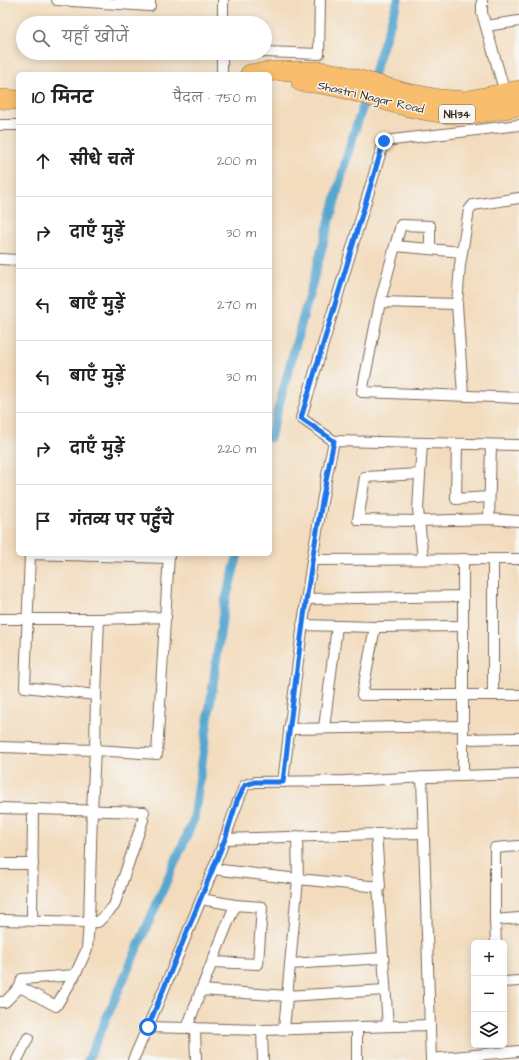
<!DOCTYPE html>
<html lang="hi">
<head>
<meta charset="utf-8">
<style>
	:root { --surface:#fff; --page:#f6f6f6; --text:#202124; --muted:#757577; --line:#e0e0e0 }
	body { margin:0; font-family:"Architects Daughter","Playpen Sans Deva",sans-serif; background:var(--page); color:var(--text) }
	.controls { position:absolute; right:12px; bottom:12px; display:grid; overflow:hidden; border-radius:6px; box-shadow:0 2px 10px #0003 }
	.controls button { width:36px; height:36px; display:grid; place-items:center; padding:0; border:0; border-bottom:1px solid var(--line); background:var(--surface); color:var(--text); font:20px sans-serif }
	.stop { position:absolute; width:12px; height:12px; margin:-9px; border:3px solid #1a73e8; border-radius:50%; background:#fff }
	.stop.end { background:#1a73e8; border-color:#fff; box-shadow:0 1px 4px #0008 }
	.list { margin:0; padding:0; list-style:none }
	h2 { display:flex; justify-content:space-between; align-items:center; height:52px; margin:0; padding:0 16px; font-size:17px }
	h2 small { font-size:13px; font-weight:400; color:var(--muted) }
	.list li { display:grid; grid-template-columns:26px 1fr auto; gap:12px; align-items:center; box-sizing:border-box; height:72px; padding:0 16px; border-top:1px solid var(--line) }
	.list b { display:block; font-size:15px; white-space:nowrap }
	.list em { font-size:13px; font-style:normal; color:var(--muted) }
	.icon { flex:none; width:22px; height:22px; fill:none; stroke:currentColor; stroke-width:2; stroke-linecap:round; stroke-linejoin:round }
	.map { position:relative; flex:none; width:519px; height:1060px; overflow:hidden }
	.search { position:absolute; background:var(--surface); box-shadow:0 2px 10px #0003; left:16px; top:16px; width:256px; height:44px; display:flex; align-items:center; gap:10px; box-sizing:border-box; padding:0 14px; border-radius:22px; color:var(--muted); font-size:15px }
	.panel { position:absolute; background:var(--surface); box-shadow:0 2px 10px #0003; left:16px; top:72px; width:256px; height:484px; border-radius:6px }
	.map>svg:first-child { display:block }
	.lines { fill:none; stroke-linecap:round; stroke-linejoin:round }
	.canal { stroke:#56a6d0; stroke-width:9 }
	.street-casing { stroke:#7b6856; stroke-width:12 }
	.highway-casing { stroke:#7b6856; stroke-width:20 }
	.street { stroke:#fff; stroke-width:10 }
	.highway { stroke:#f9be6d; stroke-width:19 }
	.route { stroke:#1a73e8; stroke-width:5 }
	.labels { text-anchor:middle; stroke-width:3; stroke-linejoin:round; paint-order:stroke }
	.shield { fill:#f6f6f2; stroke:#73675e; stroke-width:1 }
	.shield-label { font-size:11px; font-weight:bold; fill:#3b2a1e }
	.street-label { font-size:12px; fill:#3b2a1e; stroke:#f6f6f2 }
</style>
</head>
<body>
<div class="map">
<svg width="519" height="1060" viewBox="0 0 519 1060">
	<rect width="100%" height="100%" fill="#f6f6f2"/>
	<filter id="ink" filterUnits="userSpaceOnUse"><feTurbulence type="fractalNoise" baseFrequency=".025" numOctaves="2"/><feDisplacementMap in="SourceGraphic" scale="8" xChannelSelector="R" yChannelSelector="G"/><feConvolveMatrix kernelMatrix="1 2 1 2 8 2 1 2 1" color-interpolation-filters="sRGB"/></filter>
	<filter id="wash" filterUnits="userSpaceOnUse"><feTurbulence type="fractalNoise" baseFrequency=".012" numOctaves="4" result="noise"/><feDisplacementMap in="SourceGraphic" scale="16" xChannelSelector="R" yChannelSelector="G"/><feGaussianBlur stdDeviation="0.9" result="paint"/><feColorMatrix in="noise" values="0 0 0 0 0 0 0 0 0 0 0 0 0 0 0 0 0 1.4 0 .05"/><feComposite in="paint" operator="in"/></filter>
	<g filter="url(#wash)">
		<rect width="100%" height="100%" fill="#f3dcbd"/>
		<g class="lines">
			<g class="canal">
				<path d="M270,438l81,-296 47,-142"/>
				<path d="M88,1060l106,-241 30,-213 14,-52"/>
			</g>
		</g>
	</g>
	<g filter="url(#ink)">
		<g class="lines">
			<g class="street-casing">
				<g id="street">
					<path d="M57,0l93,6v-6"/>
					<path d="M482,0v13l23,80"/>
					<path d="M223,23v-23"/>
					<path d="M486,26l33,-5"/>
					<path d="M265,52l54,2 1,-54"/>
					<path d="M222,74v-21"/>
					<path d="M0,125h18"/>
					<path d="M395,246l6,-21 29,1v23"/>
					<path d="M0,259l18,1"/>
					<path d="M380,302l15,-56 67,6"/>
					<path d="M457,304l-77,-2 -18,90 157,6"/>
					<path d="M463,395l-6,-91 3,-39 9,-55 4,-5 46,-7"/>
					<path d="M334,441l-33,-23 83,-277 135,-16"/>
					<path d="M422,443l-4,66 5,50"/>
					<path d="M457,444l-1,55 33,-2"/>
					<path d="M420,474l-55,3 -7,43 61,1 70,-2 30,2"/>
					<path d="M489,519l2,-74"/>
					<path d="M30,554l-5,133 71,8 3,-76 67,-2"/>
					<path d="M30,554l139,4"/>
					<path d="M463,559v217"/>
					<path d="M493,559v136"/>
					<path d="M312,560l207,-1"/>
					<path d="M306,599l157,-3"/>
					<path d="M0,619h99"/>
					<path d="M302,625l73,2"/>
					<path d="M463,626l-88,1 -13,68h157"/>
					<path d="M96,695l-1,55 62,4 12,-200"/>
					<path d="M324,728l13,-102"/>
					<path d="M289,729l174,-3"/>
					<path d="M463,739l56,-1"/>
					<path d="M0,747l95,3 -3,61 -3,111h9l16,-16 29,-86"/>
					<path d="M422,777l9,283"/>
					<path d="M283,782c14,-114 27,-229 51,-341l185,4"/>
					<path d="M0,808l144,4"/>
					<path d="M297,836l1,43 82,8 -4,-53 47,-1"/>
					<path d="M225,839l151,-5"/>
					<path d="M0,864h33"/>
					<path d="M213,869l85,10 -14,150"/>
					<path d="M378,886l10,140"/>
					<path d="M201,899l34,6"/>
					<path d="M0,920l89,2 -2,27 -12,26 -19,31 -36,-19 2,-8 53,-4"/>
					<path d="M32,920l1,-111"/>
					<path d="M495,920l24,-2"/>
					<path d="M496,943l-1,-23v-72l24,-2"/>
					<path d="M290,964l93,-6"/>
					<path d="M504,982l15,-1"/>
					<path d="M201,990l34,-85 27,2 -4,57 -46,-2"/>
					<path d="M0,1002h5l15,-15"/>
					<path d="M148,1027l114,3 168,-5"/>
					<path d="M357,1027v33"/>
					<path d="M187,1028l14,-38 86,6 98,-6"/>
					<path d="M195,1028l1,32"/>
					<path d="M262,1030l1,30"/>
					<path d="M431,1059l88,-8"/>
					<path d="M17,1060l11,-22"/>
					<path d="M133,1060c30,-67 58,-135 85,-203 10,-24 16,-49 27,-72l10,-3 89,-1 85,-4 90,-3"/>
				</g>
			</g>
			<g class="highway-casing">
				<g id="highway">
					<path d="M250,74l25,-3h44l19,3 65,18 36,7 26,2 54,-11"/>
					<path d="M301,82c31,1 63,13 93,21 18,5 36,9 55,11 23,2 48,-3 70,-8"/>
					<path d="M0,99l18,1"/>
				</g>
			</g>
			<use href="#street" class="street"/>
			<use href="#highway" class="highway"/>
		</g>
	</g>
	<g class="lines" filter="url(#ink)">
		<path class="route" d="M148,1027l77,-188 12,-38 8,-16 10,-3h28c14,-114 27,-229 51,-341l-33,-23 83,-277"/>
	</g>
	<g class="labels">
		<rect class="shield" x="439" y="105" width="36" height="18" rx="3"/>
		<g class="shield-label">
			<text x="457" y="118">NH34</text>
		</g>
		<g class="street-label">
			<text transform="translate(371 97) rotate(13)" y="4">Shastri Nagar Road</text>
		</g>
	</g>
</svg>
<div class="controls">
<button>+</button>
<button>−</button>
<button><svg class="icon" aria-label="layers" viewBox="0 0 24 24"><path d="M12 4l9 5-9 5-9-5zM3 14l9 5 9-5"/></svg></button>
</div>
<div class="stop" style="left:148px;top:1027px"></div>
<div class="stop end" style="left:384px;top:141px"></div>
<div class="search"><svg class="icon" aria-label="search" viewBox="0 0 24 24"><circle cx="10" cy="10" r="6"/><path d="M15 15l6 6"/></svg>यहाँ खोजें</div>
<section class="panel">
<h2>10 मिनट<small>पैदल · 750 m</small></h2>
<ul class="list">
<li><svg class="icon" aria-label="ahead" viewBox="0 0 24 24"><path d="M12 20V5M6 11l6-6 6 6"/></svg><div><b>सीधे चलें</b></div><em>200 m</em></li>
<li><svg class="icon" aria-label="right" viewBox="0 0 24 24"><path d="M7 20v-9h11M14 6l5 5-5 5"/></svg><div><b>दाएँ मुड़ें</b></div><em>30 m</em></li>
<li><svg class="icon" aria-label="left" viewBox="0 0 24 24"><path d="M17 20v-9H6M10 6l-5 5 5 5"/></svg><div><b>बाएँ मुड़ें</b></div><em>270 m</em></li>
<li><svg class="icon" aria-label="left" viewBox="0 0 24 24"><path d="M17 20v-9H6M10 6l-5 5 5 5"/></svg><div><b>बाएँ मुड़ें</b></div><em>30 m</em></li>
<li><svg class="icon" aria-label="right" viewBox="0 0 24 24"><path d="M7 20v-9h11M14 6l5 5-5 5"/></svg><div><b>दाएँ मुड़ें</b></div><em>220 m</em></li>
<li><svg class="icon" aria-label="arrive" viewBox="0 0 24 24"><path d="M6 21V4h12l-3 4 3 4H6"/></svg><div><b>गंतव्य पर पहुँचे</b></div></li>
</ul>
</section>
</div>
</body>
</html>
